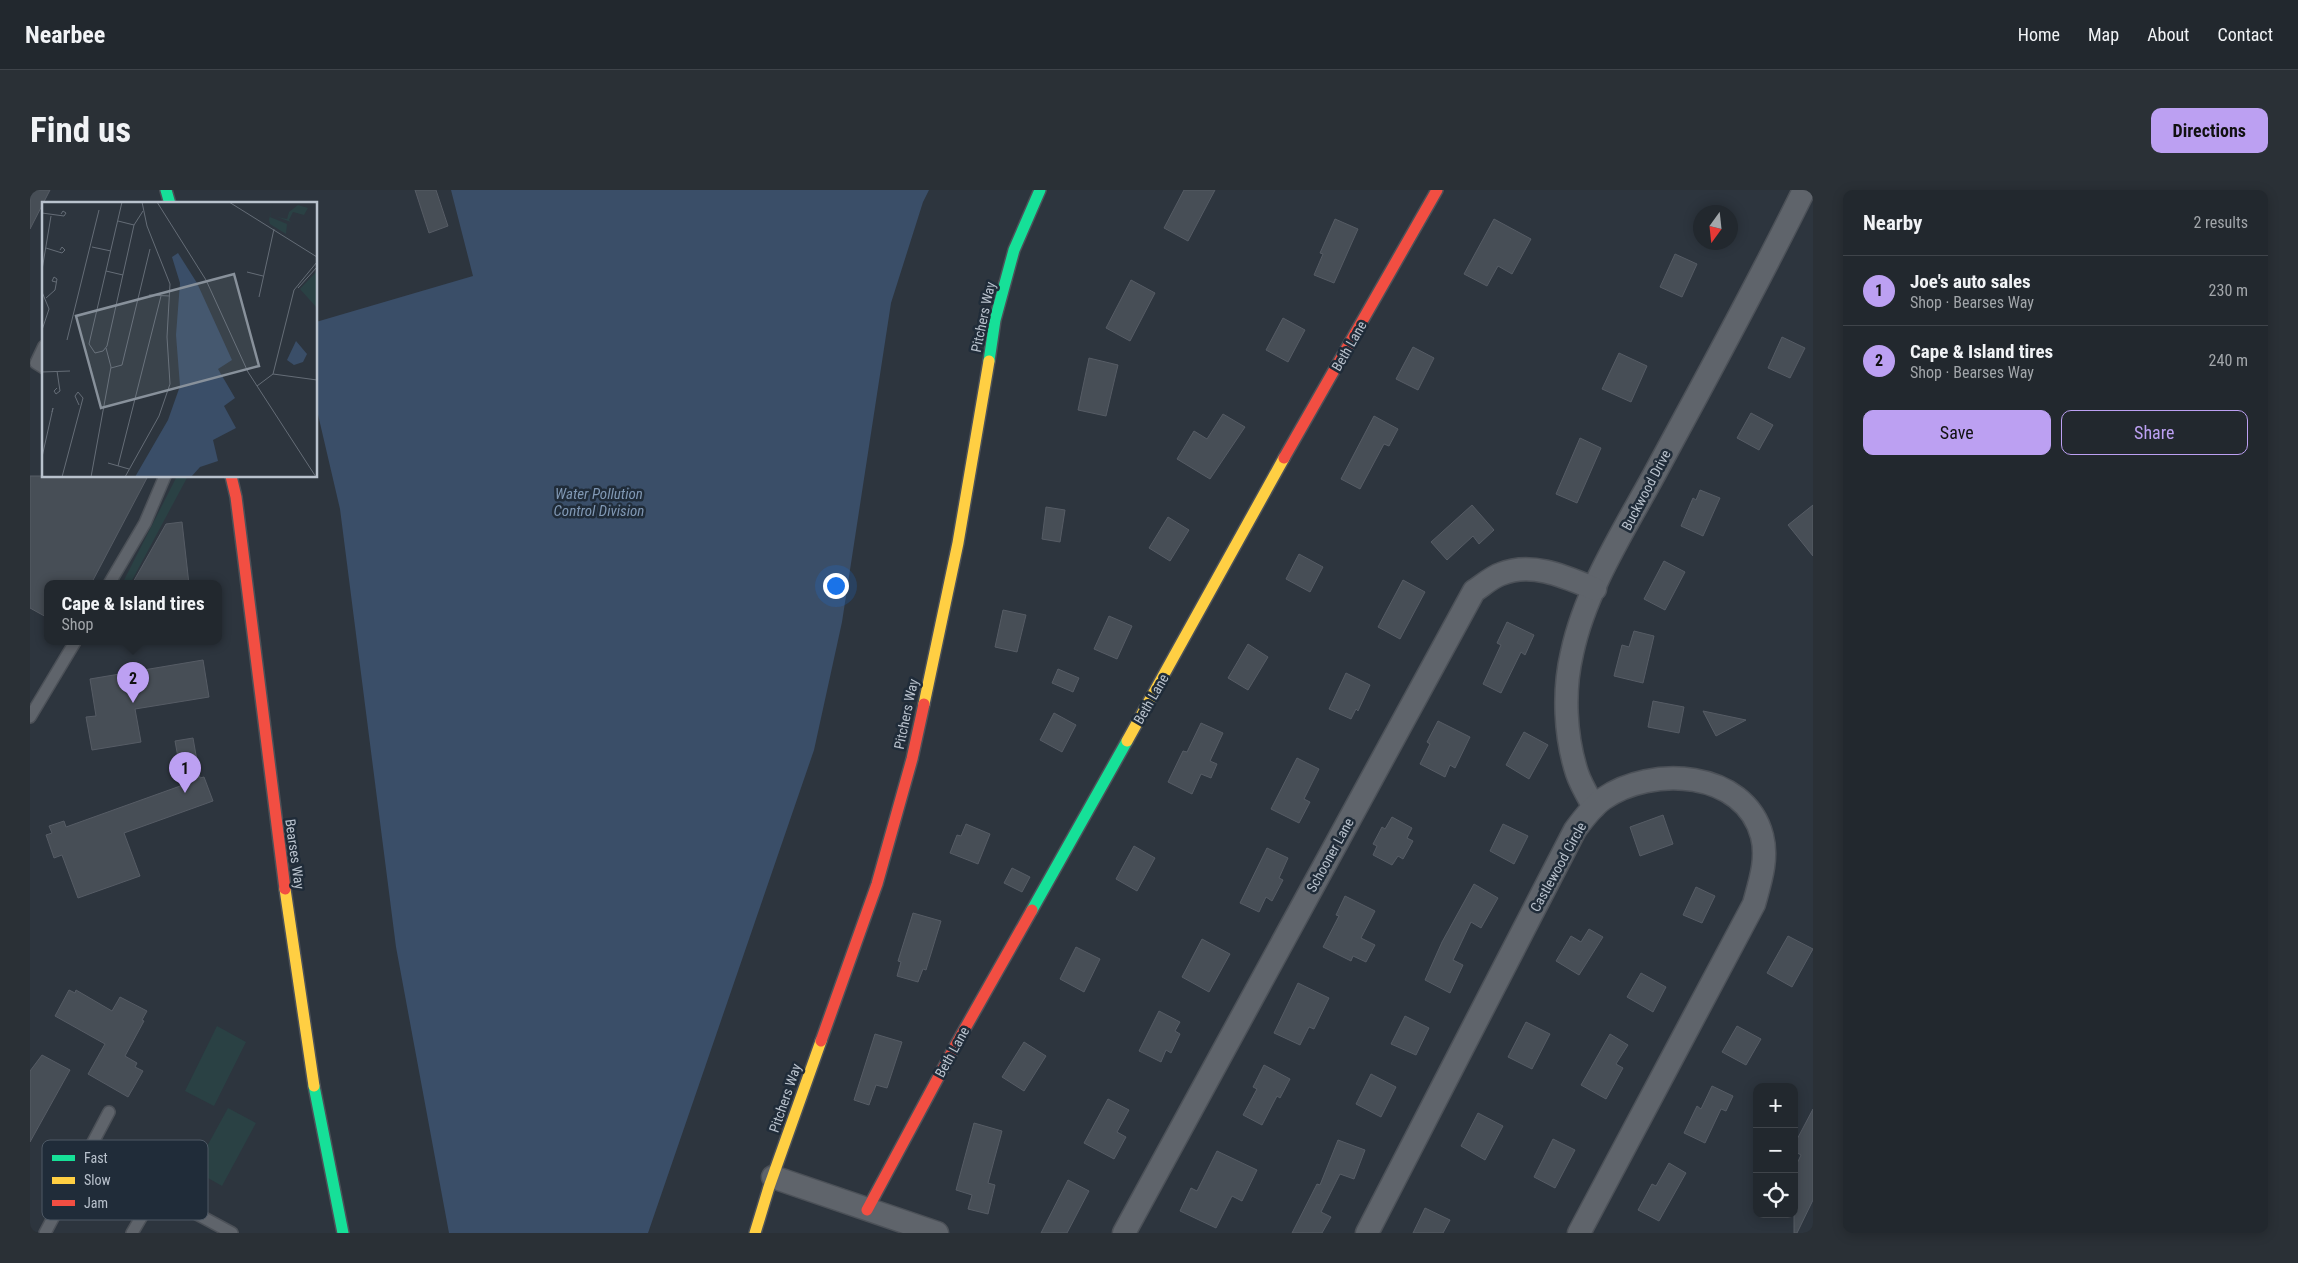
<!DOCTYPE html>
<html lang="en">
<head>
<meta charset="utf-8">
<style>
	:root { --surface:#22282e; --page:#2a3036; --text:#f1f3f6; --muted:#a2a6aa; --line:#3f444a; --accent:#bca0f2 }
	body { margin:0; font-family:"Roboto Condensed",sans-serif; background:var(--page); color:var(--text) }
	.controls { position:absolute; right:15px; bottom:15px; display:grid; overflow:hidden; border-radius:10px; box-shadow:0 2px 12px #0003 }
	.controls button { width:45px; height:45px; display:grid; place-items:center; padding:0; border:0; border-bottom:1px solid var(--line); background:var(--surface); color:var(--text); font:25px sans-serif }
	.compass { position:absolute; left:1663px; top:15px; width:45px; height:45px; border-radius:50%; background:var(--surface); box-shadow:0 2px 12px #0003; rotate:195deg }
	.you { position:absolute; left:805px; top:395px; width:18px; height:18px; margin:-12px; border:4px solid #fff; border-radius:50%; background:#1a73e8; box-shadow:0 0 0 8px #1a73e833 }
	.badge { display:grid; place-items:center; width:32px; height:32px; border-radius:50%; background:var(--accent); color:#111; font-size:16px; font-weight:700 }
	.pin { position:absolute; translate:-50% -41px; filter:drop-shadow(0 1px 2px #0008) }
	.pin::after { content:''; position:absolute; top:26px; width:18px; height:15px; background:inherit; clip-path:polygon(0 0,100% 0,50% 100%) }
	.popup { position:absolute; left:14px; top:390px; width:178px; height:65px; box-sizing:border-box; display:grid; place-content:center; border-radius:10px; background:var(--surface); filter:drop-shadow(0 1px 4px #0005); font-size:16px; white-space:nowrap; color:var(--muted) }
	.popup b { font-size:19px; color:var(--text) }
	.popup::after { content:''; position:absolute; left:50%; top:100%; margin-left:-10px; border:10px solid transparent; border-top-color:var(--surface) }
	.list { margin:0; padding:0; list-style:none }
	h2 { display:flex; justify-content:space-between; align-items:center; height:65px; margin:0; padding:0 20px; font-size:21px }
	h2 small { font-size:16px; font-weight:400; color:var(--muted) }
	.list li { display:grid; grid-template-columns:32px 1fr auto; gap:15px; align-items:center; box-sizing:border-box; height:70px; padding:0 20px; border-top:1px solid var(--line) }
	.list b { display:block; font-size:19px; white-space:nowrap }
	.list p { margin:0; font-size:16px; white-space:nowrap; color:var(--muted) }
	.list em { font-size:16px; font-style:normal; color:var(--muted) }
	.actions { display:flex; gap:10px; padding:15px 20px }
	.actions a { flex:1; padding:11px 0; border:1px solid var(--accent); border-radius:10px; text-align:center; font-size:18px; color:var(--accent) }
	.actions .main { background:var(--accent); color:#111 }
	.icon { flex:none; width:28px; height:28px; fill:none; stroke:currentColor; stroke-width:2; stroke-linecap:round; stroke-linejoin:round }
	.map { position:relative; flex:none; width:1783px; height:1043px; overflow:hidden; border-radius:10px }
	header { display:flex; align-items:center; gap:30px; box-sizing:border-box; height:70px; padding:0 25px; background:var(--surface); border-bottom:1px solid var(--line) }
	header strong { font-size:24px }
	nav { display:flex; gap:28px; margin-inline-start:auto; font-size:18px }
	.intro { display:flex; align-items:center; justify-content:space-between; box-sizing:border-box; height:120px; padding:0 30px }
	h1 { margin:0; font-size:35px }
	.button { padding:12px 22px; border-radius:10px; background:var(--accent); color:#111; font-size:18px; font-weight:700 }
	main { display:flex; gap:30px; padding:0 30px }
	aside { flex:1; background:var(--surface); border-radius:10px; box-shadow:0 2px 12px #0003 }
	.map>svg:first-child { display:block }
	.green { fill:#2a4144 }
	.water { fill:#3a4e68 }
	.building { fill:#474e56; stroke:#565c65 }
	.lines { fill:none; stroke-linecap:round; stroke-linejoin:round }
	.lane-casing { stroke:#4c5158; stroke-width:14 }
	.street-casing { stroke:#4c5158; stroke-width:25 }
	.fast-casing { stroke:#4c5158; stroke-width:14 }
	.slow-casing { stroke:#4c5158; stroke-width:14 }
	.jam-casing { stroke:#4c5158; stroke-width:14 }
	.lane { stroke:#5f646b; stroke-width:11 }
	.street { stroke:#5f646b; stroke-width:22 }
	.fast { stroke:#16e098; stroke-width:11 }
	.slow { stroke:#ffcf43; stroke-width:11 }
	.jam { stroke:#f24e42; stroke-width:11 }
	.labels { text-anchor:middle; stroke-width:5; stroke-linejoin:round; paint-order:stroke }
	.street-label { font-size:14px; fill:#b9c2cd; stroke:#202c39 }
	.water-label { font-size:15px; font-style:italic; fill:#8098b4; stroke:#202c39 }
	.inset-road { fill:none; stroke:#656d77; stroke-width:1 }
	.view { fill:#88919b; fill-opacity:0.15; stroke:#88919b; stroke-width:2.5 }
	.inset-edge { fill:none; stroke:#b9c2cd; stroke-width:2.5 }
	.key { fill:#202c39; stroke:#4e5965; stroke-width:1 }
	.key-label { font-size:14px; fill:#b9c2cd }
</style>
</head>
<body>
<header>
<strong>Nearbee</strong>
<nav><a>Home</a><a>Map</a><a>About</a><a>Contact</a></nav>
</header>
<div class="intro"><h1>Find us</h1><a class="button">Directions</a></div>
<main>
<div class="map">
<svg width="1783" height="1043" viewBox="0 0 1783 1043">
	<rect width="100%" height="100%" fill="#2d353e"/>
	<g class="green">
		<path d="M147,286h11l-58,108h-8z"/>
		<path d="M187,836l29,16 -32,64 -29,-15z"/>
		<path d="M198,918l28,15 -34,63 -28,-16z"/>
	</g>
	<path class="water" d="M421,0h478l-6,12 -32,101 -49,319 -28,128 -166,483h-199l-53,-286 -56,-438 -24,-103v-84l157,-46z"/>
	<g class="building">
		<path d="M0,0h20l-20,39z"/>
		<path d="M385,0h21l12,36 -19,7z"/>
		<path d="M1154,0h31l-27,51 -24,-13z"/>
		<path d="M1305,29l23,10 -24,54 -20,-8 9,-21 -3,-1z"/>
		<path d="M1464,29l37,20 -19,35 -14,-8 -11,20 -23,-12z"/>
		<path d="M1645,64l22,10 -15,33 -22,-10z"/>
		<path d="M1101,90l24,13 -25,48 -24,-13z"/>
		<path d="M1253,128l22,12 -17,32 -22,-12z"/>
		<path d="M1752,147l23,11 -15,30 -22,-10z"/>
		<path d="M1383,157l21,11 -16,32 -22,-11z"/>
		<path d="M1589,163l28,13 -16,36 -29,-13z"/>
		<path d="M1059,168l29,7 -12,51 -28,-6z"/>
		<path d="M1721,223l22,12 -14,25 -22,-12z"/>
		<path d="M1193,224l22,13 -35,52 -33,-20 17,-28 13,8z"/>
		<path d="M1344,226l24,13 -9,17 -5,-2 -24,45 -19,-10z"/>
		<path d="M1550,248l21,10 -24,55 -21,-9z"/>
		<path d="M0,286h118l-57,108h-43v34l-18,-10z"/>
		<path d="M1670,300l20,8 -17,38 -22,-10 12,-28 3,2z"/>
		<path d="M1442,315l22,25 -15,14 -6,-8 -26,24 -16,-18z"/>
		<path d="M1783,315v51l-25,-31z"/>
		<path d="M1016,317l19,3 -5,32 -18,-3z"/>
		<path d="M1138,327l21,13 -19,31 -21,-13z"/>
		<path d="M152,332l7,62h-57l34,-60z"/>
		<path d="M1269,364l24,13 -13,25 -24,-13z"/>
		<path d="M1634,371l21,11 -20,38 -21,-11z"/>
		<path d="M1373,390l22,12 -25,47 -22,-12z"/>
		<path d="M973,420l23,5 -9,37 -22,-5z"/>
		<path d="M1079,426l23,10 -15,33 -23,-10z"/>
		<path d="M1477,432l27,13 -9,20 -4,-3 -20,41 -18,-9 18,-39 -4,-2z"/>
		<path d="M1604,441l20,5 -11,47 -29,-7 8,-31 7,2z"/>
		<path d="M1218,454l20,13 -20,33 -20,-12z"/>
		<path d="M173,470l6,37 -74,12 6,33 -49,8 -6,-33 10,-1 -6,-37z"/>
		<path d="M1028,479l21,9 -6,14 -21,-9z"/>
		<path d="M1316,483l24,12 -12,26 -2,-2 -5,10 -22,-10z"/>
		<path d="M1623,511l31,6 -5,26 -31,-6z"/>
		<path d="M1673,521l43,9 -30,16z"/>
		<path d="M1024,523l22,12 -14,27 -22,-12z"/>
		<path d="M1408,531l32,16 -15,31 -5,-3 -5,12 -25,-13 10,-20 -3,-2z"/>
		<path d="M1171,533l22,10 -13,28 7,3 -6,14 -10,-4 -9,20 -24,-12 15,-31 4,1z"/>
		<path d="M1494,542l24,13 -19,34 -23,-14z"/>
		<path d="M163,548l7,40 4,-1 9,24 -89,32 16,43 -62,22 -16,-43 -8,3 -8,-23 6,-2 -3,-7 15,-5 2,6 117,-42 -8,-44z"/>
		<path d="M1267,568l22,11 -15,30 6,3 -11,21 -28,-14z"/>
		<path d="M1633,625l10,29 -33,12 -10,-29z"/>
		<path d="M1362,627l20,11 -5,10 6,3 -10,18 -5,-3 -6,9 -19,-10 4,-9 -4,-2 9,-17 3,2z"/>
		<path d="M936,634l24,10 -12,30 -28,-11 7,-18 4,1z"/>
		<path d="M1473,634l25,12 -14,28 -24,-13z"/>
		<path d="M1104,656l21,12 -18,33 -21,-12z"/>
		<path d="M1237,658l21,10 -9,20 4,2 -11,21 -6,-4 -7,15 -19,-9z"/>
		<path d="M982,678l18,9 -8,15 -18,-9z"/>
		<path d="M1444,694l24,14 -17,30 -10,-6 -18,38 10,5 -13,28 -25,-13 17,-38z"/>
		<path d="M1666,697l19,9 -13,27 -19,-8z"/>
		<path d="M1315,706l30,15 -14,27 14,7 -9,17 -13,-6 -2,5 -28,-14 16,-31 -3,-1z"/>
		<path d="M883,723l28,8 -15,49 -3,-1 -5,13 -21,-6 4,-14 -3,-1z"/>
		<path d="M1559,739l14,8 -24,38 -23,-14 15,-25 10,6z"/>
		<path d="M1758,746l25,13 -21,38 -25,-14z"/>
		<path d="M1172,749l28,15 -21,38 -27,-15z"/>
		<path d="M1046,757l24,12 -16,33 -24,-13z"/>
		<path d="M1611,783l25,14 -13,25 -26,-15z"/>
		<path d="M1268,793l31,15 -15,31 -5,-2 -9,18 -26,-12z"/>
		<path d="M39,800l6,3 1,-3 36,21 8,-14 27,14 -5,9 2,1 -19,35 12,7 -2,4 8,4 -15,26 -40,-23 17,-30 -50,-28z"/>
		<path d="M1129,821l21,11 -5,9 5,3 -9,19 -5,-3 -5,12 -22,-11z"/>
		<path d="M1375,826l24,12 -13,27 -25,-11z"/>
		<path d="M1496,832l24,12 -18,35 -24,-12z"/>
		<path d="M1707,836l24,13 -15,26 -24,-13z"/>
		<path d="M845,844l27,8 -15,46 -11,-3 -7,20 -15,-5z"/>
		<path d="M1580,844l18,11 -12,19 7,4 -17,31 -25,-14z"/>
		<path d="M994,852l22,14 -22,35 -22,-14z"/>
		<path d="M12,865l28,15 -40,72v-71z"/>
		<path d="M1234,875l26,14 -10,19 -3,-2 -15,29 -19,-10 14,-26 -4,-2z"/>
		<path d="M1341,884l25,13 -15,30 -25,-13z"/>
		<path d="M1682,896l21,10 -7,15 -5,-2 -16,34 -21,-10 13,-27 4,3z"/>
		<path d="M1078,909l21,11 -12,22 9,5 -12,22 -30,-16z"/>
		<path d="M1783,919v91l-16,33h-3v-63l7,-15 -7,-4v-6z"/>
		<path d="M1448,923l25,13 -18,34 -24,-14z"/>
		<path d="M944,933l28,8 -14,52 7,2 -7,29 -20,-5 4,-14 -16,-5z"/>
		<path d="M1523,949l22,11 -20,38 -21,-11z"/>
		<path d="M1308,950l27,10 -11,29 -14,-5 -19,38 10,5 -9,16h-30l25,-49 3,1z"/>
		<path d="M1187,961l40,19 -15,31 -10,-5 -16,32 -36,-17 11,-23 6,3z"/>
		<path d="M1639,973l17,10 -27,48 -21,-11 14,-26 4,2z"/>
		<path d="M1038,990l21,11 -22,42h-26z"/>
		<path d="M1395,1018l25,12 -7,13h-30z"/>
	</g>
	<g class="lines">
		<g class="lane-casing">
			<g id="lane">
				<path d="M14,156l-8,17 8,5"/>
				<path d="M79,394l36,-61 20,-47"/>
				<path d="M0,527l45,-75"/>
				<path d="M15,1043l64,-121"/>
				<path d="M102,1043l24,-41 76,41"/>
			</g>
		</g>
		<g class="street-casing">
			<g id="street">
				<path d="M1564,617c-6,-11 -13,-22 -17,-34 -12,-37 -14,-82 -5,-120 13,-62 52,-123 82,-178 51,-95 103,-189 150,-285"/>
				<path d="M743,987l164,56"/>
				<path d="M1094,1043l350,-642c9,-6 18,-14 27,-17 31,-13 65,3 94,15"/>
				<path d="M1337,1043l208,-403c8,-11 17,-23 28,-31 48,-34 142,-29 159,37 6,23 -2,46 -8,68l-175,329"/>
			</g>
		</g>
		<g class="fast-casing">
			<g id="fast">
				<path d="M136,0l4,14"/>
				<path d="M959,171l6,-41 19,-70 26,-60"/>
				<path d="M1002,720l95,-169"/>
				<path d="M284,896l29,147"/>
			</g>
		</g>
		<g class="slow-casing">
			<g id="slow">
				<path d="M894,514l34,-161 31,-182"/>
				<path d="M1097,551l157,-283"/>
				<path d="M255,699l29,197"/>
				<path d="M725,1043l14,-46 52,-146"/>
			</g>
		</g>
		<g class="jam-casing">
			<g id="jam">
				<path d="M1254,268l153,-268"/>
				<path d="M201,286l5,21 49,392"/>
				<path d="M791,851l56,-157 35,-125 12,-55"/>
				<path d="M837,1020l87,-162 78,-138"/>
			</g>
		</g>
		<use href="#lane" class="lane"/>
		<use href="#street" class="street"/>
		<use href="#fast" class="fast"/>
		<use href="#slow" class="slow"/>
		<use href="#jam" class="jam"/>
	</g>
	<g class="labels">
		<g class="street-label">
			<text transform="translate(953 127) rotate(-78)" y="5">Pitchers Way</text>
			<text transform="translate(1319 156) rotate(-60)" y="5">Beth Lane</text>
			<text transform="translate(1616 300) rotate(-62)" y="5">Buckwood Drive</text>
			<text transform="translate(1121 509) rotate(-60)" y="5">Beth Lane</text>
			<text transform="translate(876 524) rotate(-78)" y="5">Pitchers Way</text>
			<text transform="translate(265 664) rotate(82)" y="5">Bearses Way</text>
			<text transform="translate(1300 665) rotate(-61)" y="5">Schooner Lane</text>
			<text transform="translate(1528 677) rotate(-61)" y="5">Castlewood Circle</text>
			<text transform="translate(922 862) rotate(-61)" y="5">Beth Lane</text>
			<text transform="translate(755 908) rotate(-71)" y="5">Pitchers Way</text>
		</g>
		<g class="water-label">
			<text x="569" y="309">Water Pollution<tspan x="569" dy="17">Control Division</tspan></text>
		</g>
	</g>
	<g transform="translate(12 12)">
		<rect width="275" height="275" fill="#2d353e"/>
		<path d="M231,0l-3,15 17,7 -1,10 -16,-10 -1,-4zM256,3l10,3 -4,7 -11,-3 -4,8 2,2 -14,-5 10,2 2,-7zM275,69v37l-17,-19z" fill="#2a4144"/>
		<path d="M136,51l19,30 35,77 -14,9 17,29 -11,8 12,22 -23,12 5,21 -18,6 -9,10h-56l33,-57 12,-34 -4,-51 4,-52 -8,-26zM254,139l11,13 -4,8 -9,3 -7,-5z" fill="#3a4e68"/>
		<path class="inset-road" d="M80,0l-33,142 6,9 8,-2 4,-5 27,-121 9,-14M115,0l49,78 42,92 68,105M187,0l88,55M0,11l22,3 2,-3 -3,-2 -2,3M76,19l16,4M50,45l19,4M4,46l16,5 3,-3 -3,-3 -2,3M0,68l9,-54M64,69l17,4M205,70l16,4M256,86l19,-21M0,90l7,17 -7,21M107,93l21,1M217,95l15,-68M4,96l9,-8 2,-11 -3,-2 -2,4 4,1M25,138l32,-130M69,166l11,-3 28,-116M0,170l28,-1M231,172l44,6M215,184l16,-12 21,-84 23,-28M15,186l-3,3 2,3 4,-3 -3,-20M0,255l11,-49 -1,4M66,261l21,6M76,264l43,-170M20,275l21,-79 -5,-6 -3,4 4,9M49,275l20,-110 -5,-19M83,275l34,-61 11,-32 -3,-47 3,-53 -23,-58 -5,-24"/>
		<path class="view" d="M192,72l25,92 -158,42 -25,-92z"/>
		<rect width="275" height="275" class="inset-edge"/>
	</g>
	<rect x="12" y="950" width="166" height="80" rx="8" class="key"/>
	<rect x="22" y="965" width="23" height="6" fill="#16e098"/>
	<rect x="22" y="987" width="23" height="7" fill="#ffcf43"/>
	<rect x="22" y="1010" width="23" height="6" fill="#f24e42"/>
	<g class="key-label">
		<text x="54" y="973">Fast</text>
		<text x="54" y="995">Slow</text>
		<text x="54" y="1018">Jam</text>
	</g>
</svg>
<div class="controls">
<button>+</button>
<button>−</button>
<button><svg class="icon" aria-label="locate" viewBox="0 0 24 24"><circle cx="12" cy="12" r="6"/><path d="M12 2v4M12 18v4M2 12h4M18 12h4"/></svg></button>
</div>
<svg class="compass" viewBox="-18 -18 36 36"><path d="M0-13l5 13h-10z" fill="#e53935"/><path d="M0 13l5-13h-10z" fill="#a2a6aa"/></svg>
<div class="you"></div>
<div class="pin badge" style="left:155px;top:603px">1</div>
<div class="pin badge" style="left:103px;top:513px">2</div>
<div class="popup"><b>Cape &amp; Island tires</b>Shop</div>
</div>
<aside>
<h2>Nearby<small>2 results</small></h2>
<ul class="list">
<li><span class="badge">1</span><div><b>Joe's auto sales</b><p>Shop · Bearses Way</p></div><em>230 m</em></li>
<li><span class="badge">2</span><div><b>Cape &amp; Island tires</b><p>Shop · Bearses Way</p></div><em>240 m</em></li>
</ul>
<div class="actions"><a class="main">Save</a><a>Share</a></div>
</aside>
</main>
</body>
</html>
